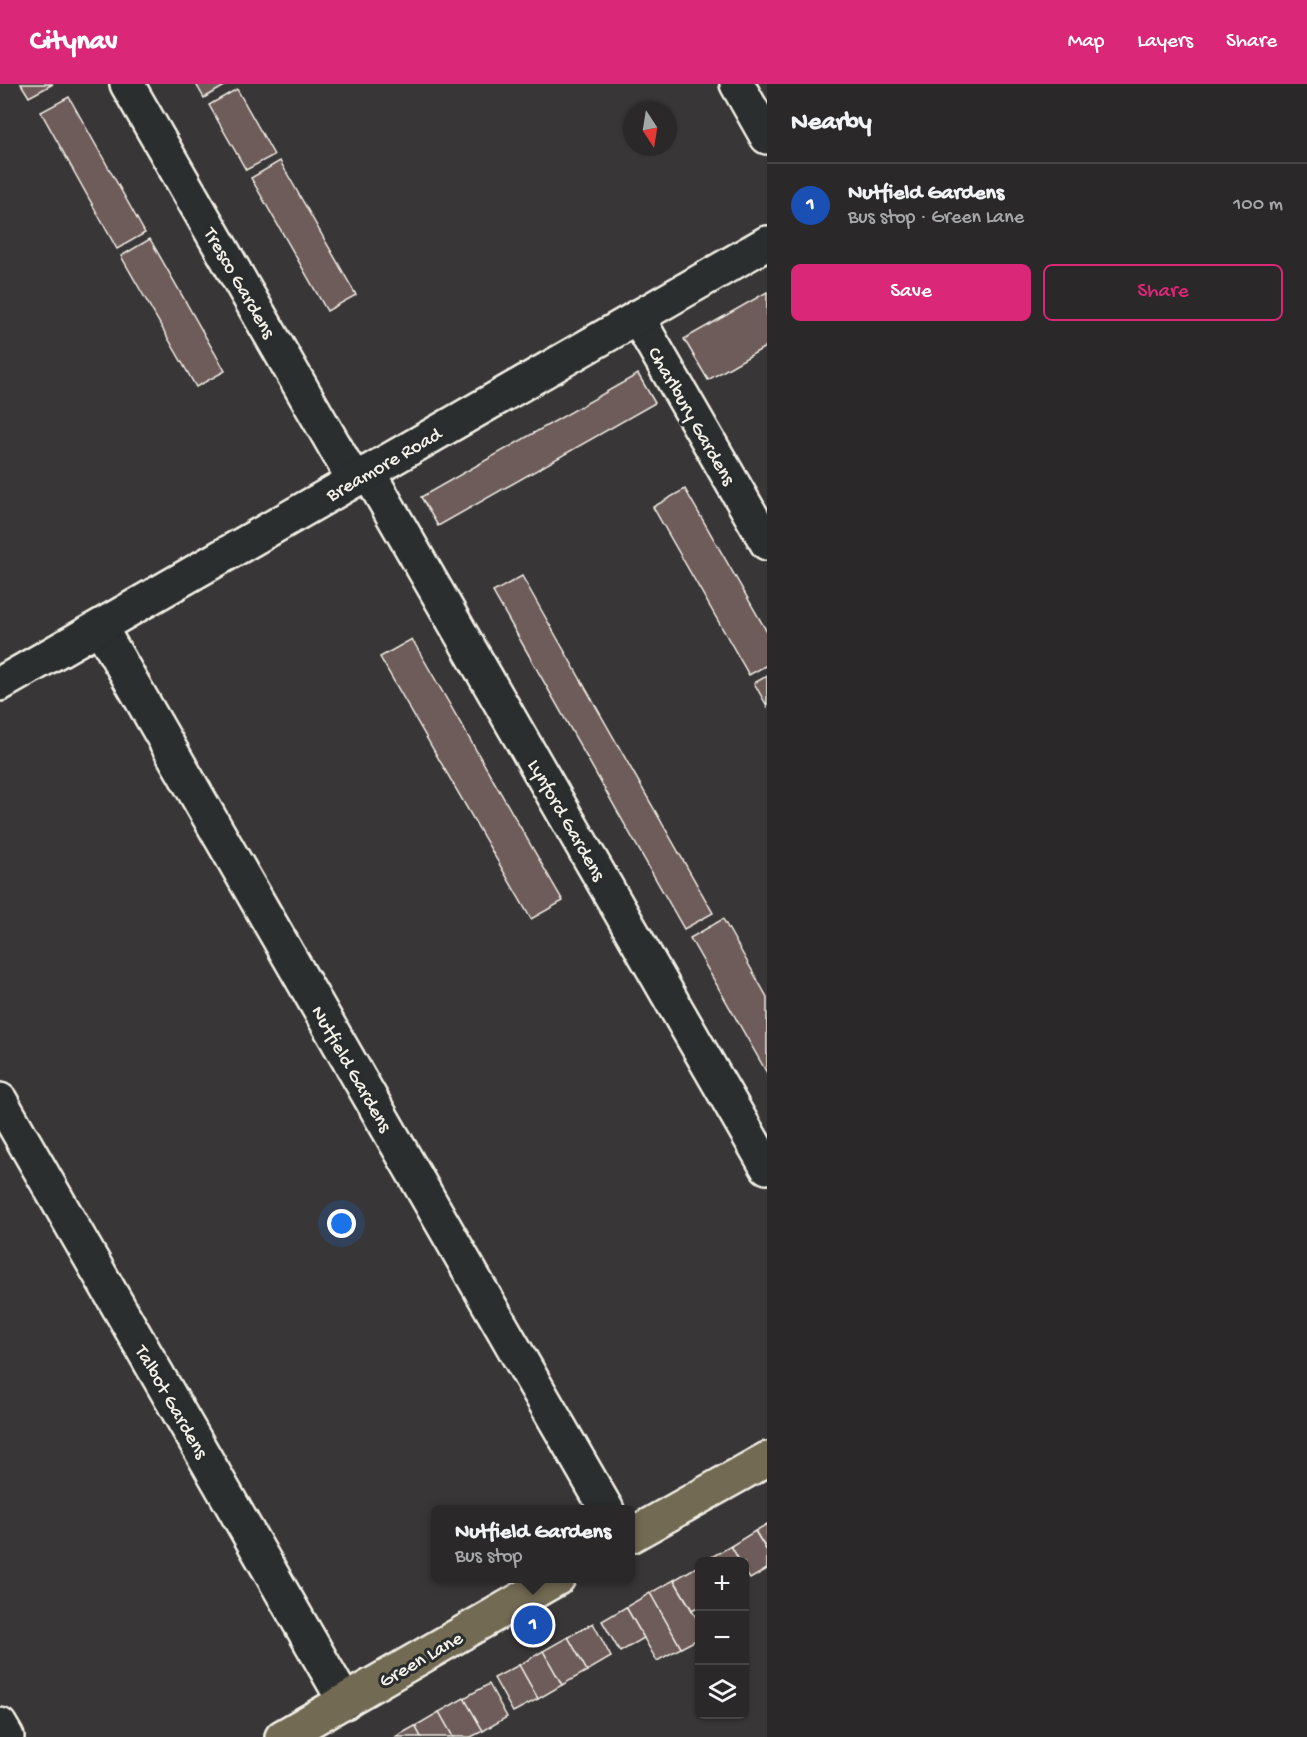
<!DOCTYPE html>
<html lang="en">
<head>
<meta charset="utf-8">
<style>
	:root { --surface:#2a2829; --page:#363435; --text:#f1f3f6; --muted:#a5a6a8; --line:#464446; --accent:#db2777 }
	body { margin:0; font-family:"Gochi Hand",sans-serif; background:var(--page); color:var(--text) }
	.controls { position:absolute; right:18px; bottom:18px; display:grid; overflow:hidden; border-radius:9px; box-shadow:0 2px 4px #0004 }
	.controls button { width:54px; height:54px; display:grid; place-items:center; padding:0; border:0; border-bottom:2px solid var(--line); background:var(--surface); color:var(--text); font:30px sans-serif }
	.compass { position:absolute; left:623px; top:18px; width:54px; height:54px; border-radius:50%; background:var(--surface); box-shadow:0 2px 4px #0004; rotate:168deg }
	.you { position:absolute; left:342px; top:1140px; width:21px; height:21px; margin:-15px; border:4px solid #fff; border-radius:50%; background:#1a73e8; box-shadow:0 0 0 9px #1a73e833 }
	.badge { display:grid; place-items:center; width:39px; height:39px; border-radius:50%; background:var(--accent); color:#fff; font-size:20px; font-weight:700 }
	.pin { position:absolute; translate:-50% -50%; border:3px solid #fff; box-shadow:0 2px 6px #0006 }
	.popup { position:absolute; left:431px; top:1421px; width:204px; height:78px; box-sizing:border-box; display:grid; place-content:center; border-radius:9px; background:var(--surface); filter:drop-shadow(0 2px 4px #0005); font-size:20px; white-space:nowrap; color:var(--muted) }
	.popup b { font-size:22px; color:var(--text) }
	.popup::after { content:''; position:absolute; left:50%; top:100%; margin-left:-12px; border:12px solid transparent; border-top-color:var(--surface) }
	.list { margin:0; padding:0; list-style:none }
	h2 { display:flex; justify-content:space-between; align-items:center; height:78px; margin:0; padding:0 24px; font-size:26px }
	h2 small { font-size:20px; font-weight:400; color:var(--muted) }
	.list li { display:grid; grid-template-columns:39px 1fr auto; gap:18px; align-items:center; box-sizing:border-box; height:84px; padding:0 24px; border-top:2px solid var(--line) }
	.list b { display:block; font-size:22px; white-space:nowrap }
	.list p { margin:0; font-size:20px; white-space:nowrap; color:var(--muted) }
	.list em { font-size:20px; font-style:normal; color:var(--muted) }
	.actions { display:flex; gap:12px; padding:18px 24px }
	.actions a { flex:1; padding:14px 0; border:2px solid var(--accent); border-radius:9px; text-align:center; font-size:21px; color:var(--accent) }
	.actions .main { background:var(--accent); color:#fff }
	.icon { flex:none; width:33px; height:33px; fill:none; stroke:currentColor; stroke-width:2; stroke-linecap:round; stroke-linejoin:round }
	.map { position:relative; flex:none; width:767px; height:1653px; overflow:hidden }
	header { display:flex; align-items:center; gap:36px; box-sizing:border-box; height:84px; padding:0 30px; background:var(--accent); color:#fff }
	header strong { font-size:28px }
	nav { display:flex; gap:33px; margin-inline-start:auto; font-size:21px }
	main { display:flex }
	aside { flex:1; background:var(--surface) }
	.map>svg:first-child { display:block }
	.building { fill:#6e5b5a; stroke:#f4f1e8; stroke-width:1.5 }
	.lines { fill:none; stroke-linecap:round; stroke-linejoin:round }
	.minor-casing { stroke:#f4f1e8; stroke-width:38 }
	.major-casing { stroke:#f4f1e8; stroke-width:38 }
	.minor { stroke:#2a2d2e; stroke-width:33 }
	.major { stroke:#736b52; stroke-width:33 }
	.labels { text-anchor:middle; stroke-width:6; stroke-linejoin:round; paint-order:stroke }
	.street-label { font-size:20px; fill:#f4f1e8; stroke:#2a2d2e }
</style>
</head>
<body>
<header>
<strong>Citynav</strong>
<nav><a>Map</a><a>Layers</a><a>Share</a></nav>
</header>
<main>
<div class="map">
<svg width="767" height="1653" viewBox="0 0 767 1653">
	<rect width="100%" height="100%" fill="#383637"/>
	<filter id="ink" filterUnits="userSpaceOnUse"><feTurbulence type="fractalNoise" baseFrequency=".0167" numOctaves="2"/><feDisplacementMap in="SourceGraphic" scale="12" xChannelSelector="R" yChannelSelector="G"/><feConvolveMatrix kernelMatrix="1 2 1 2 8 2 1 2 1" color-interpolation-filters="sRGB"/></filter>
	<g filter="url(#ink)">
		<g class="building">
			<path d="M21,0h32l-24,13z"/>
			<path d="M196,0h32l-24,14z"/>
			<path d="M237,5l37,66 -28,15 -37,-65z"/>
			<path d="M69,13l76,136 -28,16 -76,-137z"/>
			<path d="M280,77l76,134 -29,16 -76,-133z"/>
			<path d="M150,155l75,132 -29,16 -75,-131z"/>
			<path d="M767,208v54l-59,34 -24,-41z"/>
			<path d="M638,290l17,29 -217,123 -17,-29z"/>
			<path d="M685,405l82,143v33l-18,10 -96,-168z"/>
			<path d="M522,492l191,337 -29,16 -191,-337z"/>
			<path d="M412,555l151,262 -32,18 -151,-262z"/>
			<path d="M767,592v30l-13,-23z"/>
			<path d="M723,835l44,78v76l-77,-135z"/>
			<path d="M767,1440v27l-12,-20z"/>
			<path d="M755,1447l12,20v18l-17,10 -6,-10v-7h-4l-9,-16z"/>
			<path d="M731,1462l9,16h-33l-1,-2z"/>
			<path d="M698,1482l2,40 -8,4 -18,-30z"/>
			<path d="M674,1496l26,44v14l-19,10 -31,-55z"/>
			<path d="M650,1509l31,55 -24,13 -31,-54z"/>
			<path d="M626,1523l18,31 -24,14 -18,-31z"/>
			<path d="M593,1539l18,34 -24,14 -19,-34z"/>
			<path d="M568,1553l19,34 -25,14 -19,-34z"/>
			<path d="M543,1567l19,34 -24,14 -19,-34z"/>
			<path d="M519,1581l19,34 -25,13 -19,-34z"/>
			<path d="M489,1600l18,33 -24,14 -19,-33z"/>
			<path d="M464,1614l19,33 -12,6h-18l-14,-25z"/>
			<path d="M439,1628l14,25h-32l-6,-11z"/>
			<path d="M415,1642l6,11h-26z"/>
		</g>
		<g class="lines">
			<g class="minor-casing">
				<g id="minor">
					<path d="M127,0l227,396"/>
					<path d="M737,0l30,53"/>
					<path d="M637,233l130,226"/>
					<path d="M368,388l399,695"/>
					<path d="M100,543l507,883"/>
					<path d="M0,600l767,-441"/>
					<path d="M0,1016l345,602"/>
					<path d="M0,1641l7,12"/>
				</g>
			</g>
			<g class="major-casing">
				<g id="major">
					<path d="M630,1452l137,-77"/>
					<path d="M282,1653l276,-159"/>
				</g>
			</g>
			<use href="#minor" class="minor"/>
			<use href="#major" class="major"/>
		</g>
	</g>
	<g class="labels">
		<g class="street-label">
			<text transform="translate(241 198) rotate(60)" y="7">Tresco Gardens</text>
			<text transform="translate(693 331) rotate(60)" y="7">Charlbury Gardens</text>
			<text transform="translate(383 379) rotate(-30)" y="7">Breamore Road</text>
			<text transform="translate(568 735) rotate(60)" y="7">Lynford Gardens</text>
			<text transform="translate(353 984) rotate(60)" y="7">Nutfield Gardens</text>
			<text transform="translate(173 1317) rotate(60)" y="7">Talbot Gardens</text>
			<text transform="translate(420 1574) rotate(-30)" y="7">Green Lane</text>
		</g>
	</g>
</svg>
<div class="controls">
<button>+</button>
<button>−</button>
<button><svg class="icon" aria-label="layers" viewBox="0 0 24 24"><path d="M12 4l9 5-9 5-9-5zM3 14l9 5 9-5"/></svg></button>
</div>
<svg class="compass" viewBox="-18 -18 36 36"><path d="M0-13l5 13h-10z" fill="#e53935"/><path d="M0 13l5-13h-10z" fill="#a5a6a8"/></svg>
<div class="you"></div>
<div class="pin badge" style="left:533px;top:1541px;background:#1a4fb4">1</div>
<div class="popup"><b>Nutfield Gardens</b>Bus stop</div>
</div>
<aside>
<h2>Nearby<small></small></h2>
<ul class="list">
<li><span class="badge" style="background:#1a4fb4">1</span><div><b>Nutfield Gardens</b><p>Bus stop · Green Lane</p></div><em>100 m</em></li>
</ul>
<div class="actions"><a class="main">Save</a><a>Share</a></div>
</aside>
</main>
</body>
</html>
